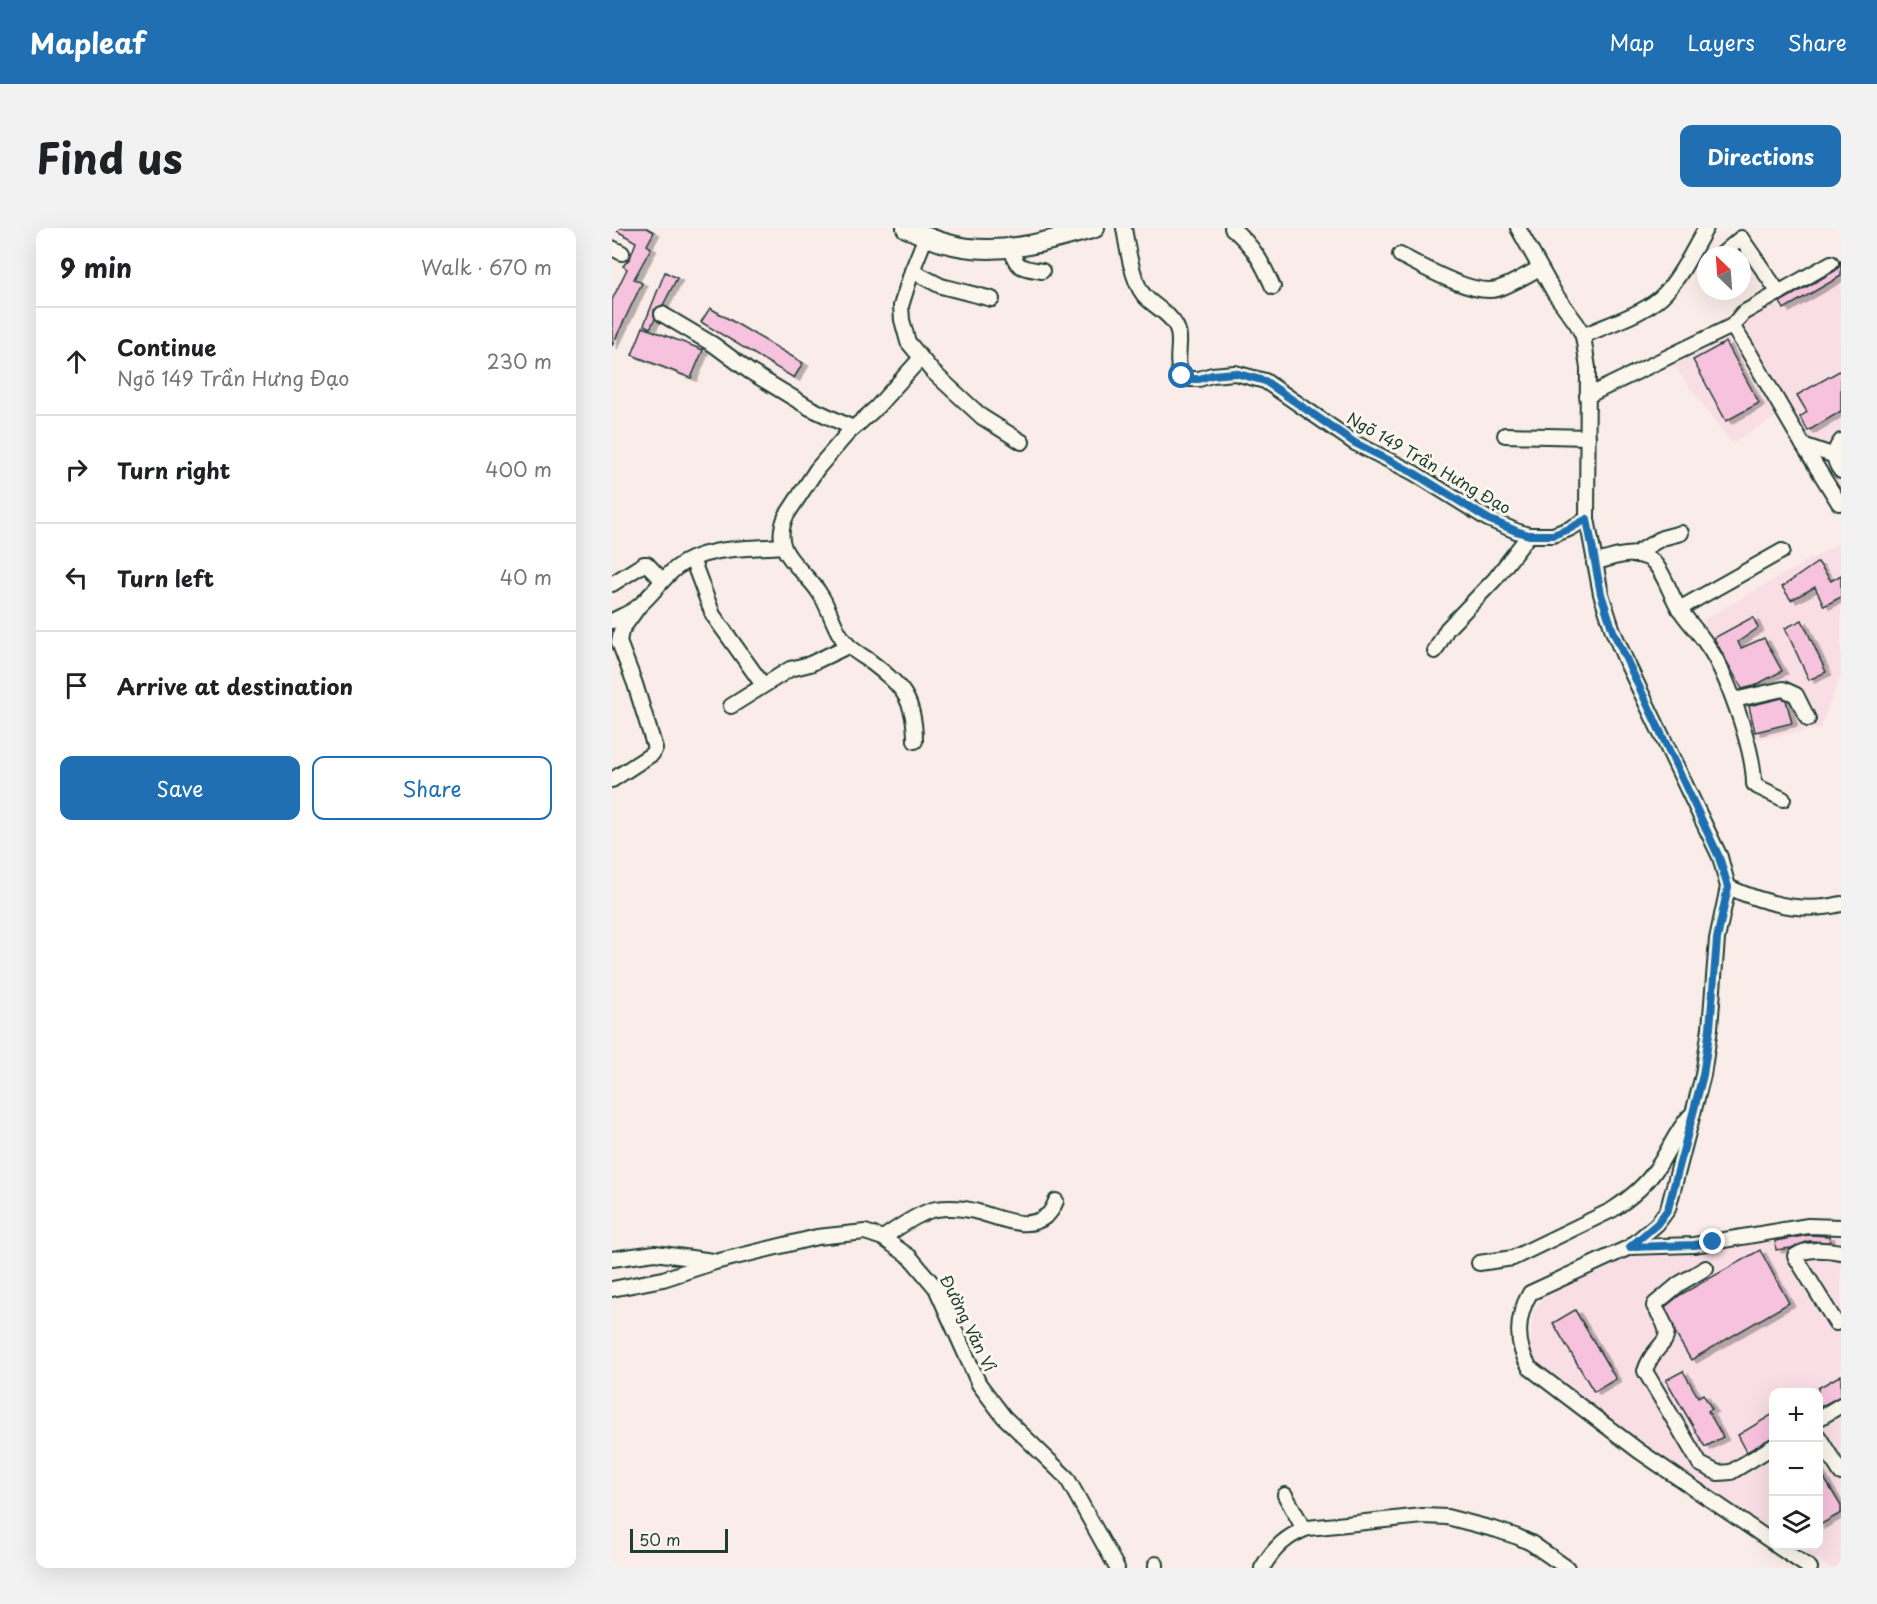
<!DOCTYPE html>
<html lang="en">
<head>
<meta charset="utf-8">
<style>
	:root { --surface:#fff; --page:#f2f2f2; --text:#202124; --muted:#757577; --line:#e0e0e0; --accent:#1f6fb2 }
	body { margin:0; font-family:"Playpen Sans",sans-serif; background:var(--page); color:var(--text) }
	.controls { position:absolute; right:18px; bottom:18px; display:grid; overflow:hidden; border-radius:12px; box-shadow:0 6px 24px #0002 }
	.controls button { width:54px; height:54px; display:grid; place-items:center; padding:0; border:0; border-bottom:2px solid var(--line); background:var(--surface); color:var(--text); font:30px sans-serif }
	.compass { position:absolute; left:1085px; top:18px; width:54px; height:54px; border-radius:50%; background:var(--surface); box-shadow:0 6px 24px #0002; rotate:335deg }
	.scale { position:absolute; left:18px; bottom:15px; width:98px; box-sizing:border-box; padding-left:6px; border:3px solid #1f3d34; border-top:0; font-size:16px; line-height:21px; white-space:nowrap; color:#1f3d34; -webkit-text-stroke:4px #fbf7ec; paint-order:stroke }
	.stop { position:absolute; width:18px; height:18px; margin:-14px; border:4px solid #1f6fb2; border-radius:50%; background:#fff }
	.stop.end { background:#1f6fb2; border-color:#fff; box-shadow:0 2px 6px #0008 }
	.list { margin:0; padding:0; list-style:none }
	h2 { display:flex; justify-content:space-between; align-items:center; height:78px; margin:0; padding:0 24px; font-size:26px }
	h2 small { font-size:20px; font-weight:400; color:var(--muted) }
	.list li { display:grid; grid-template-columns:39px 1fr auto; gap:18px; align-items:center; box-sizing:border-box; height:108px; padding:0 24px; border-top:2px solid var(--line) }
	.list b { display:block; font-size:22px; white-space:nowrap }
	.list p { margin:0; font-size:20px; white-space:nowrap; color:var(--muted) }
	.list em { font-size:20px; font-style:normal; color:var(--muted) }
	.actions { display:flex; gap:12px; padding:18px 24px }
	.actions a { flex:1; padding:14px 0; border:2px solid var(--accent); border-radius:12px; text-align:center; font-size:21px; color:var(--accent) }
	.actions .main { background:var(--accent); color:#fff }
	.icon { flex:none; width:33px; height:33px; fill:none; stroke:currentColor; stroke-width:2; stroke-linecap:round; stroke-linejoin:round }
	.map { position:relative; flex:none; width:1229px; height:1340px; overflow:hidden; border-radius:12px }
	header { display:flex; align-items:center; gap:36px; box-sizing:border-box; height:84px; padding:0 30px; background:var(--accent); color:#fff }
	header strong { font-size:28px }
	nav { display:flex; gap:33px; margin-inline-start:auto; font-size:21px }
	.intro { display:flex; align-items:center; justify-content:space-between; box-sizing:border-box; height:144px; padding:0 36px }
	h1 { margin:0; font-size:42px }
	.button { padding:15px 27px; border-radius:12px; background:var(--accent); color:#fff; font-size:21px; font-weight:700 }
	main { display:flex; gap:36px; padding:0 36px }
	aside { flex:1; background:var(--surface); border-radius:12px; box-shadow:0 6px 24px #0002 }
	.map>svg:first-child { display:block }
	.built { fill:#f9dfe5 }
	.building { fill:#f7c2dd; stroke:#1f3d34; stroke-width:1.5; filter:url(#shadow) }
	.lines { fill:none; stroke-linecap:round; stroke-linejoin:round }
	.minor-casing { stroke:#1f3d34; stroke-width:18 }
	.major-casing { stroke:#1f3d34; stroke-width:22 }
	.minor { stroke:#fbf7ec; stroke-width:14 }
	.major { stroke:#fbf7ec; stroke-width:18 }
	.route { stroke:#1f6fb2; stroke-width:8 }
	.labels { text-anchor:middle; stroke-width:6; stroke-linejoin:round; paint-order:stroke }
	.street-label { font-size:16px; fill:#1f3d34; stroke:#fbf7ec }
</style>
</head>
<body>
<header>
<strong>Mapleaf</strong>
<nav><a>Map</a><a>Layers</a><a>Share</a></nav>
</header>
<div class="intro"><h1>Find us</h1><a class="button">Directions</a></div>
<main>
<aside>
<h2>9 min<small>Walk · 670 m</small></h2>
<ul class="list">
<li><svg class="icon" aria-label="ahead" viewBox="0 0 24 24"><path d="M12 20V5M6 11l6-6 6 6"/></svg><div><b>Continue</b><p>Ngõ 149 Trần Hưng Đạo</p></div><em>230 m</em></li>
<li><svg class="icon" aria-label="right" viewBox="0 0 24 24"><path d="M7 20v-9h11M14 6l5 5-5 5"/></svg><div><b>Turn right</b></div><em>400 m</em></li>
<li><svg class="icon" aria-label="left" viewBox="0 0 24 24"><path d="M17 20v-9H6M10 6l-5 5 5 5"/></svg><div><b>Turn left</b></div><em>40 m</em></li>
<li><svg class="icon" aria-label="arrive" viewBox="0 0 24 24"><path d="M6 21V4h12l-3 4 3 4H6"/></svg><div><b>Arrive at destination</b></div></li>
</ul>
<div class="actions"><a class="main">Save</a><a>Share</a></div>
</aside>
<div class="map">
<svg width="1229" height="1340" viewBox="0 0 1229 1340">
	<defs>
		<filter id="shadow"><feDropShadow dx="5.5" dy="3" stdDeviation="0" flood-color="#0004"/></filter>
	</defs>
	<rect width="100%" height="100%" fill="#faece9"/>
	<filter id="ink" filterUnits="userSpaceOnUse"><feTurbulence type="fractalNoise" baseFrequency=".0167" numOctaves="2"/><feDisplacementMap in="SourceGraphic" scale="12" xChannelSelector="R" yChannelSelector="G"/><feConvolveMatrix kernelMatrix="1 2 1 2 8 2 1 2 1" color-interpolation-filters="sRGB"/></filter>
	<g filter="url(#ink)">
		<g class="built">
			<path d="M1229,30v255l-63,-97 -47,27 -57,-77 69,-38 -3,-9z"/>
			<path d="M1229,314v132l-21,55 -65,10 -16,-48 -36,-71z"/>
			<path d="M1225,1002h4v338h-11l-35,-22h23v-154h-44l-1,139 -77,-50 -139,-101 -21,-19 -6,-12 3,-38 14,-16 73,-38 64,-6z"/>
		</g>
		<g class="building">
			<path d="M0,0h35l7,4 -7,13 4,3 -17,31 8,4 -30,63v-46l15,-31 -4,-3 7,-8 6,-16z"/>
			<path d="M1228,33h1v15l-57,33 -4,-7 55,-31 4,-4z"/>
			<path d="M53,44l12,6 -14,27 -9,5 1,9 -5,9 -6,-3z"/>
			<path d="M98,80l93,55 -9,15 -93,-56z"/>
			<path d="M31,99l60,23 -12,28 -59,-23z"/>
			<path d="M1114,114l33,61 -33,18 -33,-61z"/>
			<path d="M1229,142v41l-33,20 -8,-14 7,-5 -10,-17z"/>
			<path d="M1206,334l13,19 10,-6v22l-17,9 -9,-19 -24,13 -9,-13z"/>
			<path d="M1141,389l5,11 -20,14 3,6 23,-10 18,33 -28,15 -12,3 -28,-51z"/>
			<path d="M1190,392l24,52 -17,8 -24,-52z"/>
			<path d="M1170,470l4,2 6,23 -37,9 -6,-26z"/>
			<path d="M1197,1007l20,1 1,6 -21,-1 -18,7 -15,2 -1,-9z"/>
			<path d="M1148,1022l29,53 -98,57 -16,-27 -1,-7 -9,-19 15,-12z"/>
			<path d="M963,1082l41,69 -22,13 -41,-69z"/>
			<path d="M1071,1143l15,26 5,-3 9,15 -4,2 15,26 -18,10 -39,-67z"/>
			<path d="M1229,1147v21l-23,12v-20z"/>
			<path d="M1161,1186v23l-26,15 -9,-17z"/>
			<path d="M1206,1240l23,38v7l-23,13z"/>
		</g>
		<g class="lines">
			<g class="minor-casing">
				<g id="minor">
					<path d="M512,0c3,18 8,52 19,66 9,12 26,18 33,32 8,15 -3,33 6,50l8,3h9l13,-4 23,-2 30,8 90,62 59,30 74,46 28,12 13,4h24l16,-6 18,-10"/>
					<path d="M620,0c22,19 30,34 41,59"/>
					<path d="M906,0l37,66 22,30 6,12 5,32 -1,151 14,75 12,37 13,30 94,196 8,30 -11,52 -7,89 -7,47 -35,134 -11,15 -27,23 -100,46c-14,24 -15,51 0,75l109,83 135,92"/>
					<path d="M314,8l-14,35 -11,35 1,14 6,22 24,29 50,46 40,25"/>
					<path d="M400,19c2,22 12,21 30,24"/>
					<path d="M0,20l10,5"/>
					<path d="M788,27c22,11 73,41 97,34 15,-4 29,-14 43,-21"/>
					<path d="M1109,27l20,-17 38,55"/>
					<path d="M300,43l29,15 51,13"/>
					<path d="M50,86l52,31 35,26 61,37 43,20"/>
					<path d="M1120,98l14,21 57,98 32,11"/>
					<path d="M971,108c25,-12 65,-23 83,-44 17,-19 27,-42 40,-64"/>
					<path d="M975,168l145,-70 11,-13 88,-50"/>
					<path d="M893,207l83,2"/>
					<path d="M1229,213c-8,10 -8,20 0,30"/>
					<path d="M1191,217l36,58"/>
					<path d="M1021,327l29,-17 19,-5"/>
					<path d="M80,331l21,56 50,70"/>
					<path d="M982,335c17,-5 36,-13 54,-5 14,7 22,37 31,50 8,13 20,24 28,37 20,28 47,105 47,139l4,3 25,12"/>
					<path d="M0,356l32,-20h3l15,16"/>
					<path d="M1067,381l103,-58"/>
					<path d="M0,393c9,-5 21,-9 28,-16 13,-11 22,-26 36,-37 28,-22 72,-19 107,-22"/>
					<path d="M823,423l12,-22 48,-50 34,-44"/>
					<path d="M1122,472l49,-11 13,6 12,24"/>
					<path d="M119,478l59,-37 20,-5 38,-18"/>
					<path d="M303,513c0,-44 -14,-56 -48,-82 -6,-4 -13,-8 -18,-13 -15,-14 -18,-36 -29,-52 -16,-27 -51,-40 -34,-78l31,-47 31,-36 28,-25 44,-49"/>
					<path d="M0,552l40,-26 3,-6 -20,-64 -16,-42 2,-11 18,-25"/>
					<path d="M1116,659c35,16 75,27 113,17"/>
					<path d="M271,1010c14,-10 37,-26 53,-29 15,-2 28,-1 42,3 20,5 49,20 68,4 5,-3 8,-10 10,-15"/>
					<path d="M1018,1019l64,-2 114,-19 33,1"/>
					<path d="M0,1031l43,-6 58,8"/>
					<path d="M867,1035l34,-5 99,-48c17,-11 34,-25 45,-42 12,-17 19,-37 33,-52"/>
					<path d="M1094,1040l-27,16 -24,20 -1,2c28,42 2,30 -9,65l55,93 18,9 13,-1 43,-26"/>
					<path d="M0,1061l51,-10 52,-17 102,-25 48,-5 18,6 27,19 26,31 43,96 25,33 63,61 50,90"/>
					<path d="M1224,1095l-41,-67c12,-9 31,-6 46,-4"/>
					<path d="M1206,1191l23,-14"/>
					<path d="M1206,1208l23,37"/>
					<path d="M673,1267l19,34"/>
					<path d="M1165,1318l33,22"/>
					<path d="M544,1336v4"/>
					<path d="M650,1340c12,-20 24,-32 46,-40l115,-12 24,1 50,13 21,7 13,6 36,25"/>
				</g>
			</g>
			<g class="major-casing">
				<path id="major" d="M294,0c13,5 26,12 39,15 50,15 102,-1 150,-15"/>
			</g>
			<use href="#minor" class="minor"/>
			<use href="#major" class="major"/>
		</g>
	</g>
	<g class="lines" filter="url(#ink)">
		<path class="route" d="M570,148l8,3h9l13,-4 23,-2 30,8 90,62 59,30 74,46 28,12 13,4h24l16,-6 18,-10 14,75 12,37 106,226 9,30 -11,52 -7,89 -7,47 -35,134 -11,15 -27,23 64,-2 19,-3"/>
	</g>
	<g class="labels">
		<g class="street-label">
			<text transform="translate(817 235) rotate(30)" y="6">Ngõ 149 Trần Hưng Đạo</text>
			<text transform="translate(356 1095) rotate(64)" y="6">Đường Văn Vỉ</text>
		</g>
	</g>
</svg>
<div class="controls">
<button>+</button>
<button>−</button>
<button><svg class="icon" aria-label="layers" viewBox="0 0 24 24"><path d="M12 4l9 5-9 5-9-5zM3 14l9 5 9-5"/></svg></button>
</div>
<svg class="compass" viewBox="-18 -18 36 36"><path d="M0-13l5 13h-10z" fill="#e53935"/><path d="M0 13l5-13h-10z" fill="#757577"/></svg>
<div class="scale">50 m</div>
<div class="stop" style="left:570px;top:148px"></div>
<div class="stop end" style="left:1101px;top:1014px"></div>
</div>
</main>
</body>
</html>
